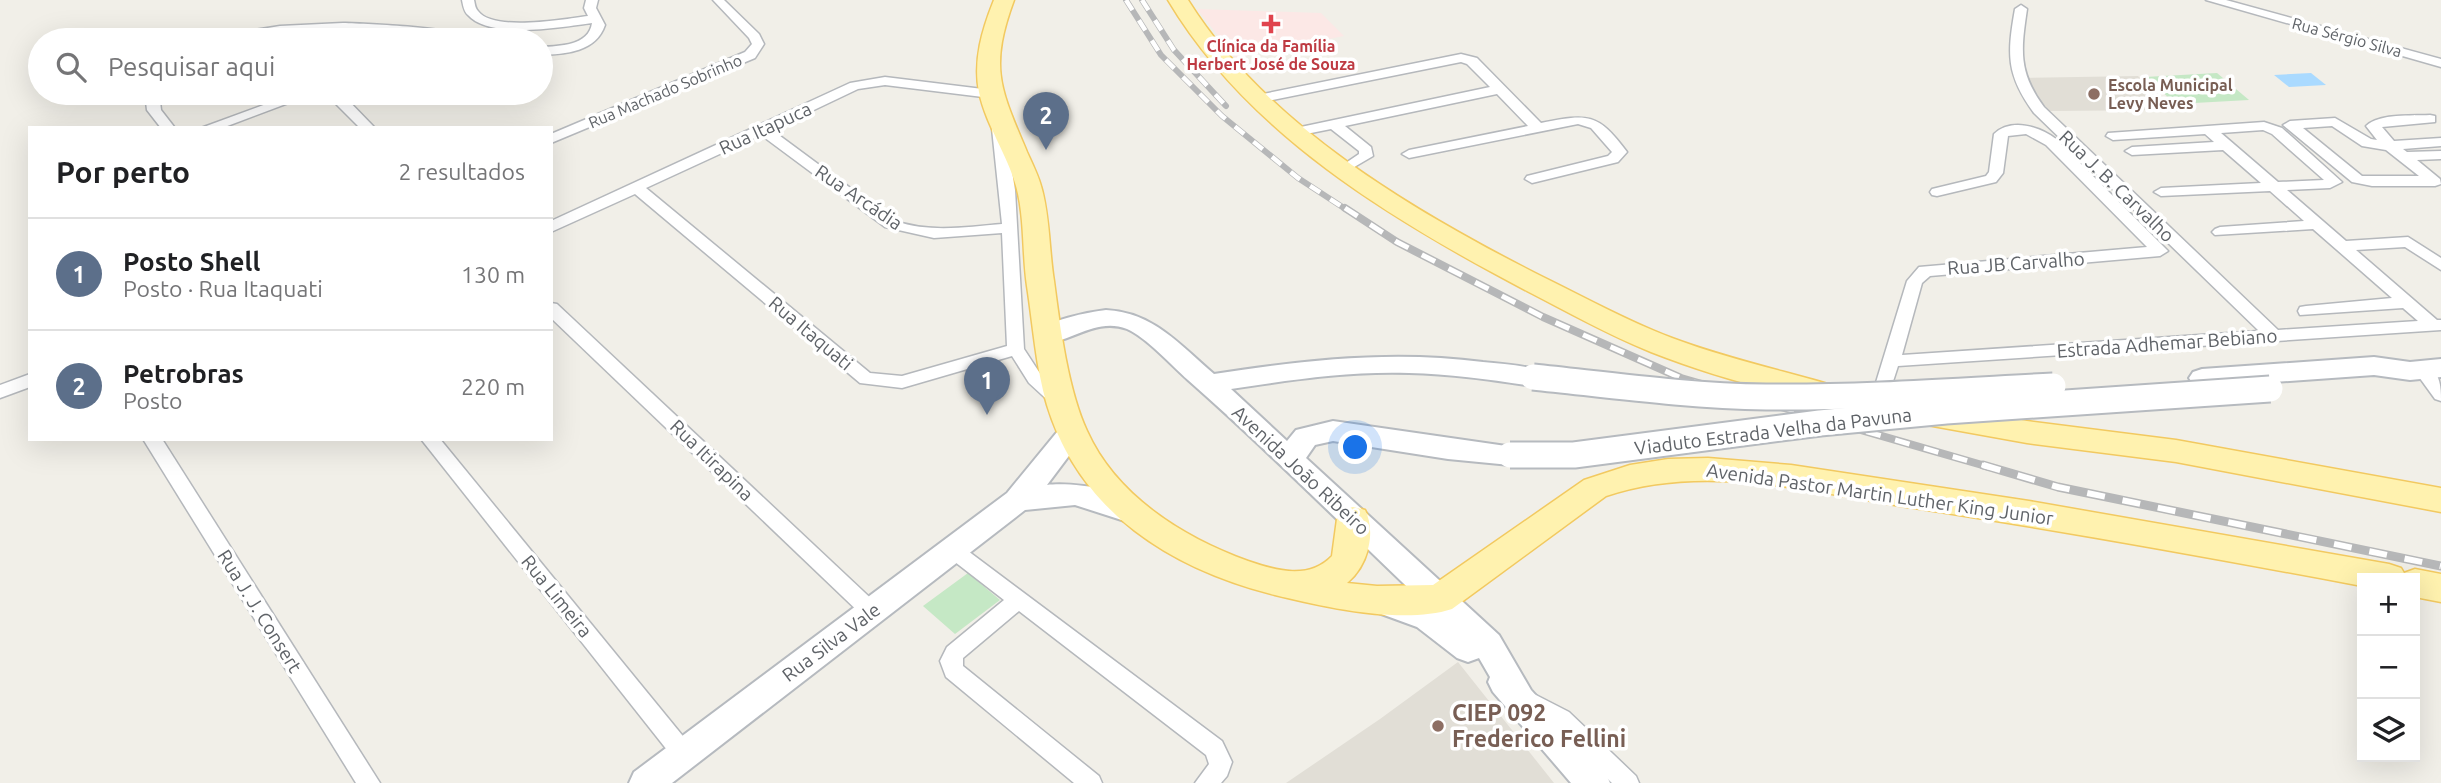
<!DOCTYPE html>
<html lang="pt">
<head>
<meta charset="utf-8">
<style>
	:root { --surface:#fff; --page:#f2f2f2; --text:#202124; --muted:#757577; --line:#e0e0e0; --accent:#ea4335 }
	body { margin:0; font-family:Ubuntu,sans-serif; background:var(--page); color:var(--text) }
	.controls { position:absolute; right:21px; bottom:21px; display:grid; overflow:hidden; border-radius:0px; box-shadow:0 7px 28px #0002 }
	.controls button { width:63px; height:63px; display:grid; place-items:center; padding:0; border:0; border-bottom:2px solid var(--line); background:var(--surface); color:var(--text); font:35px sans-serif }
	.you { position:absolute; left:1356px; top:448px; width:24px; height:24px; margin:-18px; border:5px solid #fff; border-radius:50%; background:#1a73e8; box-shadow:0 0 0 10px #1a73e833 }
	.badge { display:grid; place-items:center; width:46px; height:46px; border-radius:50%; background:var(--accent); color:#fff; font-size:23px; font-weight:700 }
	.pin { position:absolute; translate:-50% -58px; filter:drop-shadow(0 2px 4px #0008) }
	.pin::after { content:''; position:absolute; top:37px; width:24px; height:21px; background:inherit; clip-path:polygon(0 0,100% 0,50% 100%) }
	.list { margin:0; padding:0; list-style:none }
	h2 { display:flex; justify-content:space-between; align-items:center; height:91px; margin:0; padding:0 28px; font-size:30px }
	h2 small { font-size:23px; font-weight:400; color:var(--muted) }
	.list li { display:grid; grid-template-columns:46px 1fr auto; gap:21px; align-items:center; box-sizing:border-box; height:112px; padding:0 28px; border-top:2px solid var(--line) }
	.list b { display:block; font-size:26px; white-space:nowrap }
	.list p { margin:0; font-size:23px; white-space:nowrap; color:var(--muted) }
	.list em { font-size:23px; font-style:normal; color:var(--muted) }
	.icon { flex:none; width:38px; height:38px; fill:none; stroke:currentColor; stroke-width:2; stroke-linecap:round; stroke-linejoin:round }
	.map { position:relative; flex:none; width:2441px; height:783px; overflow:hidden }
	.search { position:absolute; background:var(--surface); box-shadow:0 7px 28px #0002; left:28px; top:28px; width:525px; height:77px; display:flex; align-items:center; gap:18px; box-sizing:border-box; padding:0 24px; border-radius:38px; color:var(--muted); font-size:26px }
	.panel { position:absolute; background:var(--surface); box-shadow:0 7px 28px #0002; left:28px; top:126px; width:525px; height:315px; border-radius:0px }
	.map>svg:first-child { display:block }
	.education { fill:#e1ded6 }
	.medical { fill:#fce8e6 }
	.green { fill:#c5e8c5 }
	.water { fill:#aadaff }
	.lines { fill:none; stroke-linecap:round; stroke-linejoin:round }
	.street-casing { stroke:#b5b8bc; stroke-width:3 }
	.secondary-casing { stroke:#b6babf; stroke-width:4 }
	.primary-casing { stroke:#f2c960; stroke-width:3 }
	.street { fill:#fff; fill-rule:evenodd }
	.secondary { fill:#fff; fill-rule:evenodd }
	.primary { fill:#fff2af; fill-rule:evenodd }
	.rail-far2-casing { stroke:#b6b7b8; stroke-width:6 }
	.rail-far1-casing { stroke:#b6b7b8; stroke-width:8 }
	.rail-casing { stroke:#b6b7b8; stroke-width:9 }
	.rail-far2 { stroke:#fff; stroke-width:4.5; stroke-dasharray:12; stroke-linecap:butt }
	.rail-far1 { stroke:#fff; stroke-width:5; stroke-dasharray:15; stroke-linecap:butt }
	.rail { stroke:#fff; stroke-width:6; stroke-dasharray:18; stroke-linecap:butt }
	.secondary-bridge-casing { stroke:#b6babf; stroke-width:29; stroke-linecap:butt }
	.secondary-bridge { stroke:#fff; stroke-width:25 }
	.health-dot { fill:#e0444e; stroke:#fff; stroke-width:2.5 }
	.education-dot { fill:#8d6e63; stroke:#fff; stroke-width:2.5 }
	.labels { text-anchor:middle; stroke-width:7; stroke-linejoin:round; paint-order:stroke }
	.far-street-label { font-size:16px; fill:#5f6368; stroke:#fff }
	.far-health-label { font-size:16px; font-weight:bold; fill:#be3a42; stroke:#fff }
	.far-education-label { font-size:16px; font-weight:bold; fill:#785e54; stroke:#fff; text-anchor:start }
	.street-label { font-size:19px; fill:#5f6368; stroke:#fff }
	.near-education-label { font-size:23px; font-weight:bold; fill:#785e54; stroke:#fff; text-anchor:start }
</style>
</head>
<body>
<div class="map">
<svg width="2441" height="783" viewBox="0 0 2441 783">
	<rect width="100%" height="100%" fill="#f1efe8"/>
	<g class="education">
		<path d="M2138,76l33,34 -122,1 -29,-33z"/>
		<path d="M1458,662l96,121h-268l94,-64z"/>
	</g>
	<path class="medical" d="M1197,9l124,4 23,23 -108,22z"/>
	<g class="green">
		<path d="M2217,73l32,27 -73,4 -31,-27z"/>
		<path d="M968,573l32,27 -45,34 -32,-28z"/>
	</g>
	<path class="water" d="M2311,73l15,12 -37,2 -15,-12z"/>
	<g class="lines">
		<g class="street-casing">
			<g id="street">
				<path d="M462,0h12c1,4 1,8 4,11 15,21 87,8 110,5l-4,-8 2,-8h12l-2,8 9,17c-9,27 -39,29 -64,30v-8c18,-1 48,-1 51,-24 -30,4 -102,17 -124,-8 -4,-3 -5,-10 -6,-15z"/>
				<path d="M713,0h11l35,34 5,10 -9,14 -204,85v-9l194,-82 7,-8 -3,-6z"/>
				<path d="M2206,0h20l215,59v8z"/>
				<path d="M2021,5l6,4c-6,41 -9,63 17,98l234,223 140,-9 -15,-13 -103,7 -2,-4 2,-4 6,-1 86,-8 -79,-69 -98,6 -3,-3 3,-3 5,-2 84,-6 -34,-30 -109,5 -7,-4 7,-4 100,-5 -38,-33 -91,5 -7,-4 7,-4 82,-5 -9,-8 -92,6 -7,-4 2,-3 156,-11 18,6 60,54 -12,6 -43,2 59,51 62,-4 33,21v12l-36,-23 -49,3 81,70h4v10l-543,36 -13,40h-12l-3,-4 37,-121 12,-14 228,-20 -101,-102 -20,-11 -18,2 -5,37 -7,9 -59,14 -5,-1 -2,-3 2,-3 54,-13 3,-4 5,-38c17,-16 45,-8 62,5l112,112 -8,5 -230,20 -8,7 -20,72 357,-24 -225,-218c-28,-38 -27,-59 -19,-104zM2263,130l9,4 52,46 -46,2 -57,-49z"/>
				<path d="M343,23c26,1 116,4 133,17h-28l-105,-9 -132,9 6,-4 63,-10z"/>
				<path d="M1461,54l16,4 64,65c47,-9 56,-11 86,29l-9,10 -86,21 -7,-4 2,-3 81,-20 4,-4 -21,-24 -13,-4 -169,34 -7,-4 7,-4 119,-24 -31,-32 -152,32 26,21 2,9 -29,17 -7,-4 22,-15v-3l-28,-22 -35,7 -7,-4 7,-4 194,-41 -23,-23 -6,-2 -203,41 -7,-4 7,-4z"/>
				<path d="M885,77l106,13 7,4 -7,4 -106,-13 -27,4 -86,41 123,91c36,12 71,6 107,3l-11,-105 7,-4 5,1 12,74 9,159 17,26 25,23 3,4 -3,4h-12l-25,-23 -17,-27 -110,32 -42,-5 -225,-189 -84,38v-11l299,-138zM761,135l124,92 49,11 68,-5 5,113 -105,30 -32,-3 -224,-185z"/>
				<path d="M145,93h14l2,17 14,18h-14l-14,-18z"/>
				<path d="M296,93h19l-93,35h-21z"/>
				<path d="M321,93l21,1 33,34h-15l-28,-28z"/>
				<path d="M2430,115l5,1v6l-53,5 12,14 47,-3v8l-38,3 4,3 34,-1v8l-24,1 23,19 1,5 -6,2h-63l-20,-4 -69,-57 7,-4 45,-3 36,21 6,1 -11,-14c14,-13 45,-10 64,-11zM2332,126l30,20 24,4 33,26h-57l-59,-48z"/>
				<path d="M551,303l6,1 322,302 3,6 -3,6 -7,2 -7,-2 -314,-300z"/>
				<path d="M2423,364c17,5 18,22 18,37l-6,-2 -21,-29z"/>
				<path d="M30,374v13l-30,11v-13z"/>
				<path d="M143,439h19l218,344h-24z"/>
				<path d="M421,439h19l251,307 3,7 -3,7 -8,3 -8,-3z"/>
				<path d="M953,542l7,3 262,196 10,21 -5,14 -6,7h-26l14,-19 -3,-9 -187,-144 -56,47v8l136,110 3,7h-28l-128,-106 -6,-16 7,-14 57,-47 -58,-45 -3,-5 3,-5z"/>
				<path d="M1532,693l37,19 67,64 3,7h-27l-59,-57 -29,-17 -3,-7 3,-7z"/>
			</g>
		</g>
		<g class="secondary-casing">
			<g id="secondary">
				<path d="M1106,310c47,2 74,35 108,64 90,-14 178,-24 269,-12 20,2 40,3 59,9l4,6 -4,6 -9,3c-41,-6 -82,-12 -124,-13 -60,-2 -119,7 -178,16l56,52 9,-11 37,-9 187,27 4,7 -4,7 -10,3 -62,-6 -115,-18 -18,4 -9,13 193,177 32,55 74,82 5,11h-39l-78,-91 -5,-10 2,-5 -11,-19 -11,4 -11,-4 -40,-31 -41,-15 -4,-9 4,-9 11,-3 38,13c-79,-75 -155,-152 -237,-224 -16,-14 -42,-43 -61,-51 -34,-13 -60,19 -88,12l-4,-6c10,-15 54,-23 71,-25z"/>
				<path d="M2374,357l36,5 31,-3v18l-31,3 -36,-5 -172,12 -9,-3 -4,-6 4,-6 9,-3z"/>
				<path d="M1072,423l10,3 4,7 -39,52c24,-3 86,4 98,27l-4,8 -10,3 -56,-18 -50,5 -353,273h-43l5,-11 373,-279 55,-67z"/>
			</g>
		</g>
		<g class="primary-casing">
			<g id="primary">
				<path d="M994,0h20c-25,68 -14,88 13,152 5,11 11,23 14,34 9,30 8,65 13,95 6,46 14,109 33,150 29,65 97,107 161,130 29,10 61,19 84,-5l5,-37 4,-9 12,-3 12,3c12,23 2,57 -18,73l30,3 56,-1 151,-105 46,-15 38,-6 40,-1 83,7 238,36 360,63 12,4 3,5 11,-4 26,5v28l-26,-5v-19h-53v8c-149,-28 -298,-55 -448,-78 -100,-15 -208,-46 -308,-12l-154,113c-49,16 -128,-2 -177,-14 -103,-26 -195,-82 -228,-190 -11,-36 -14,-81 -20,-119 -5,-33 -2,-69 -11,-100 -9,-32 -30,-61 -37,-94 -6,-32 3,-62 15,-92z"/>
				<path d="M1168,0h20c78,125 226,212 355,277 43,21 84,44 129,61 53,20 108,32 163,48l4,7 -4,7 -11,3c-59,-13 -117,-29 -173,-51 -43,-17 -83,-40 -124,-61 -135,-71 -279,-157 -359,-291z"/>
				<path d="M1927,404l100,17 149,19 265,48v24l-265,-50 -149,-19 -111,-20 -4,-8 4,-8z"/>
			</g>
		</g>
		<use href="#street" class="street"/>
		<use href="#secondary" class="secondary"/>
		<use href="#primary" class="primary"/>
		<g class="rail-far2-casing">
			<g id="rail-far2">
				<path d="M1126,0l35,55 61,61 76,62 49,32"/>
				<path d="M1142,0l32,50 52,56"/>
			</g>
		</g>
		<g class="rail-far1-casing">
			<path id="rail-far1" d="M1345,208l52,34 146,75 138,61 308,89"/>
		</g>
		<g class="rail-casing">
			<path id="rail" d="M1983,465l75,22 383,79"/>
		</g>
		<use href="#rail-far2" class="rail-far2"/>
		<use href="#rail-far1" class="rail-far1"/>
		<use href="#rail" class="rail"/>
		<g class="secondary-bridge-casing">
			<g id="secondary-bridge">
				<path d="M1533,377c77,8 155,19 233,20 96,1 191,-6 287,-11"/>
				<path d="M1510,455h64l246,-32 126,-12 324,-22"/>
			</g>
		</g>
		<use href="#secondary-bridge" class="secondary-bridge"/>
	</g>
	<path class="health-dot" d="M1267.5 13.5h7v7h7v7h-7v7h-7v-7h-7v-7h7z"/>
	<g class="education-dot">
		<circle cx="2094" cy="94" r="7"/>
		<circle cx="1438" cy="726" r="7"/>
	</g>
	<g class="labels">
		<g class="far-street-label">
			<text transform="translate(2347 37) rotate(15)" y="6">Rua Sérgio Silva</text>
			<text transform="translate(665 91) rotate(-23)" y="6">Rua Machado Sobrinho</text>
		</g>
		<g class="far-health-label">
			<text x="1271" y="52">Clínica da Família<tspan x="1271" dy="18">Herbert José de Souza</tspan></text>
		</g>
		<g class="far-education-label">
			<text x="2108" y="91">Escola Municipal<tspan x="2108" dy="18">Levy Neves</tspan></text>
		</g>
		<g class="street-label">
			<text transform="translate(765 128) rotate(-25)" y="7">Rua Itapuca</text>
			<text transform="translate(2117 186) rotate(44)" y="7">Rua J. B. Carvalho</text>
			<text transform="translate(859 197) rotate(34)" y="7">Rua Arcádia</text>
			<text transform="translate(2016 263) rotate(-4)" y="7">Rua JB Carvalho</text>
			<text transform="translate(811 333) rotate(40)" y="7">Rua Itaquati</text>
			<text transform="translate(2167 343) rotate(-4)" y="7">Estrada Adhemar Bebiano</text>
			<text transform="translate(1773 431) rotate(-7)" y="7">Viaduto Estrada Velha da Pavuna</text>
			<text transform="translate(712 460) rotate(44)" y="7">Rua Itirapina</text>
			<text transform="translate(1301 470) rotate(43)" y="7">Avenida João Ribeiro</text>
			<text transform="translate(1880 494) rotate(8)" y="7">Avenida Pastor Martin Luther King Junior</text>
			<text transform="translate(557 596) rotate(51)" y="7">Rua Limeira</text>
			<text transform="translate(260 611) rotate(58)" y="7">Rua J. J. Consert</text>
			<text transform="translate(831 642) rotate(-37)" y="7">Rua Silva Vale</text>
		</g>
		<g class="near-education-label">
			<text x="1452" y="721">CIEP 092<tspan x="1452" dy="26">Frederico Fellini</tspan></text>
		</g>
	</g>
</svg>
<div class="controls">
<button>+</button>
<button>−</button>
<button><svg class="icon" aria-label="layers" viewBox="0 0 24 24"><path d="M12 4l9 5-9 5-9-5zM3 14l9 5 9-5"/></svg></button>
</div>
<div class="you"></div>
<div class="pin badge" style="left:987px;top:415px;background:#5c6f8a">1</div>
<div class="pin badge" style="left:1046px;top:150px;background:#5c6f8a">2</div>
<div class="search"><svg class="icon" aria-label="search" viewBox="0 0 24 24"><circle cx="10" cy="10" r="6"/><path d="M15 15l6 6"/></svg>Pesquisar aqui</div>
<section class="panel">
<h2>Por perto<small>2 resultados</small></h2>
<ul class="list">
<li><span class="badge" style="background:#5c6f8a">1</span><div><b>Posto Shell</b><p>Posto · Rua Itaquati</p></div><em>130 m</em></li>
<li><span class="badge" style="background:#5c6f8a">2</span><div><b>Petrobras</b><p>Posto</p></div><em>220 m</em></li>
</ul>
</section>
</div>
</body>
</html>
